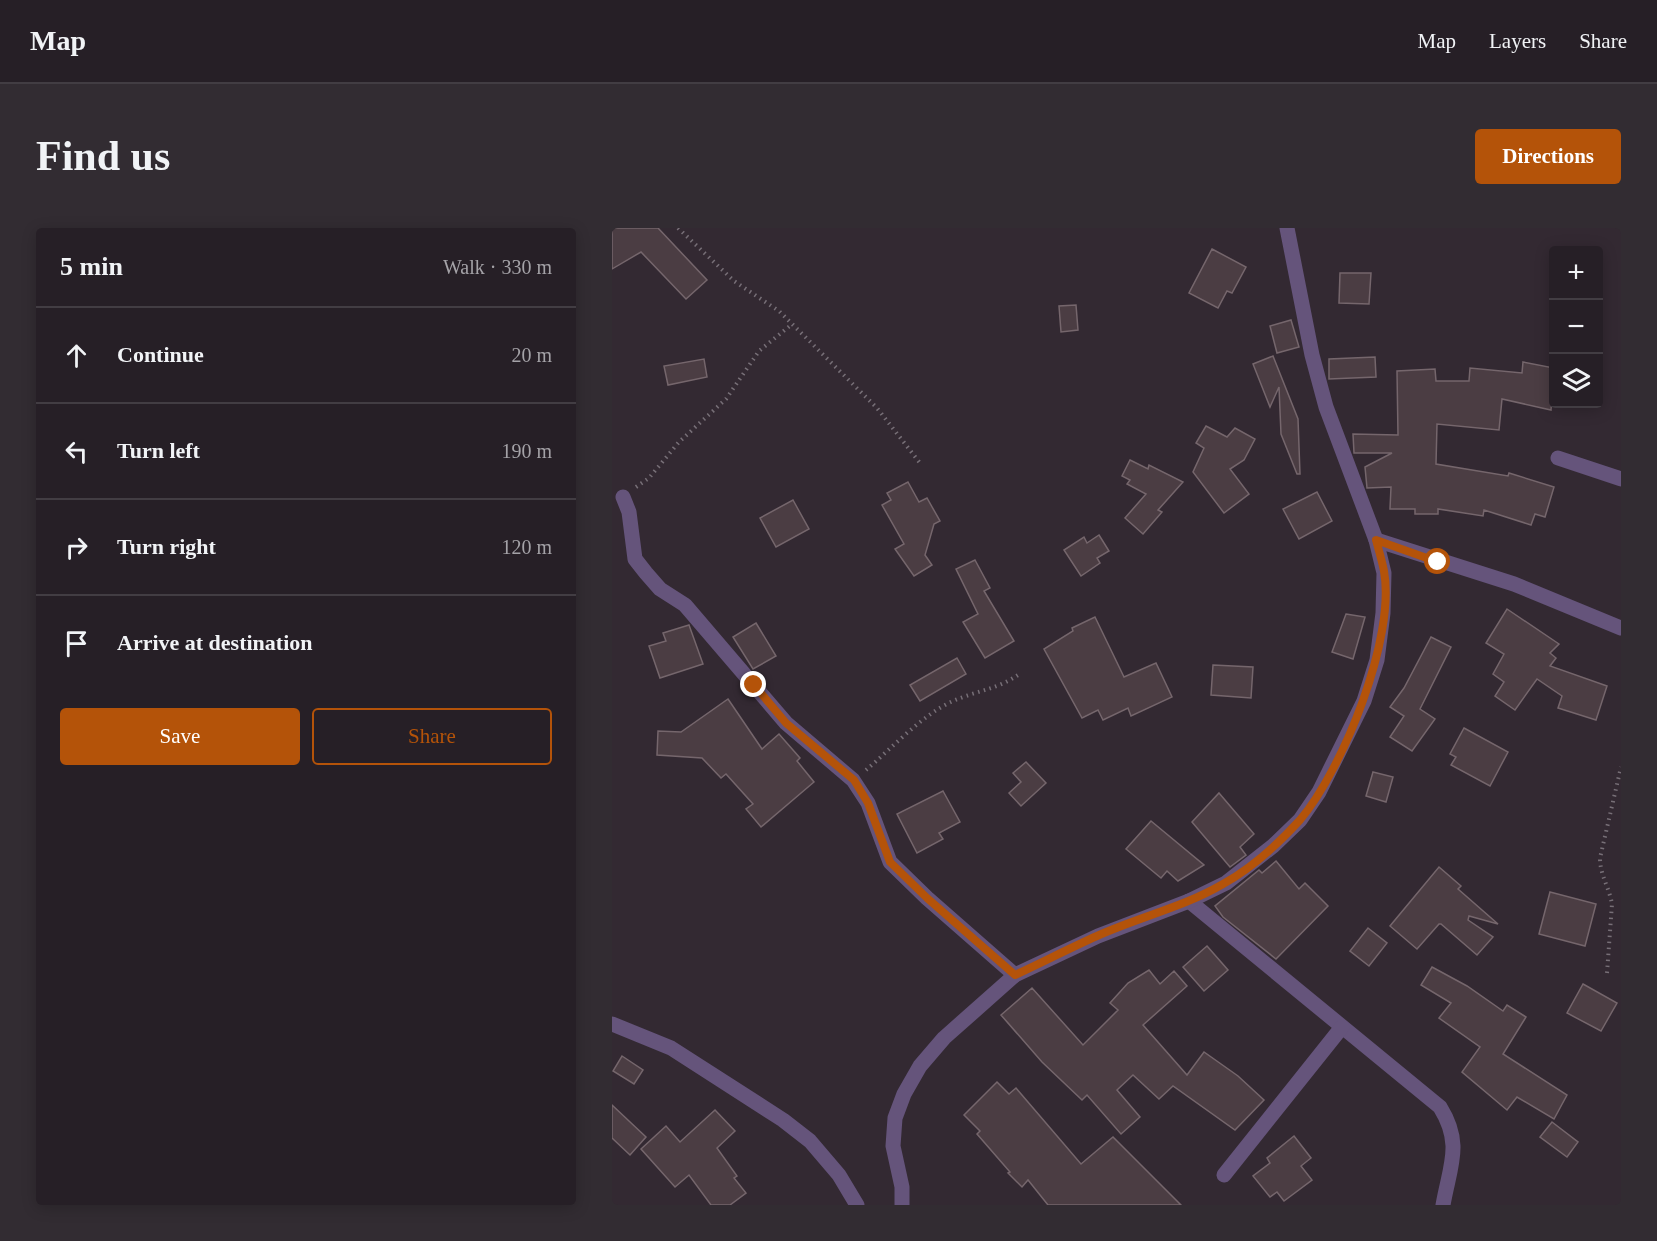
<!DOCTYPE html>
<html lang="en">
<head>
<meta charset="utf-8">
<style>
	:root { --surface:#261f26; --page:#322c32; --text:#f1f3f6; --muted:#a4a2a7; --line:#423d43; --accent:#b45309 }
	body { margin:0; font-family:"Times New Roman",serif; background:var(--page); color:var(--text) }
	.controls { position:absolute; right:18px; top:18px; display:grid; overflow:hidden; border-radius:6px; box-shadow:0 3px 15px #0003 }
	.controls button { width:54px; height:54px; display:grid; place-items:center; padding:0; border:0; border-bottom:2px solid var(--line); background:var(--surface); color:var(--text); font:30px sans-serif }
	.stop { position:absolute; width:18px; height:18px; margin:-14px; border:4px solid #b45309; border-radius:50%; background:#fff }
	.stop.end { background:#b45309; border-color:#fff; box-shadow:0 2px 6px #0008 }
	.list { margin:0; padding:0; list-style:none }
	h2 { display:flex; justify-content:space-between; align-items:center; height:78px; margin:0; padding:0 24px; font-size:26px }
	h2 small { font-size:20px; font-weight:400; color:var(--muted) }
	.list li { display:grid; grid-template-columns:39px 1fr auto; gap:18px; align-items:center; box-sizing:border-box; height:96px; padding:0 24px; border-top:2px solid var(--line) }
	.list b { display:block; font-size:22px; white-space:nowrap }
	.list em { font-size:20px; font-style:normal; color:var(--muted) }
	.actions { display:flex; gap:12px; padding:18px 24px }
	.actions a { flex:1; padding:14px 0; border:2px solid var(--accent); border-radius:6px; text-align:center; font-size:21px; color:var(--accent) }
	.actions .main { background:var(--accent); color:#fff }
	.icon { flex:none; width:33px; height:33px; fill:none; stroke:currentColor; stroke-width:2; stroke-linecap:round; stroke-linejoin:round }
	.map { position:relative; flex:none; width:1009px; height:977px; overflow:hidden; border-radius:6px }
	header { display:flex; align-items:center; gap:36px; box-sizing:border-box; height:84px; padding:0 30px; background:var(--surface); border-bottom:2px solid var(--line) }
	header strong { font-size:28px }
	nav { display:flex; gap:33px; margin-inline-start:auto; font-size:21px }
	.intro { display:flex; align-items:center; justify-content:space-between; box-sizing:border-box; height:144px; padding:0 36px }
	h1 { margin:0; font-size:42px }
	.button { padding:15px 27px; border-radius:6px; background:var(--accent); color:#fff; font-size:21px; font-weight:700 }
	main { display:flex; gap:36px; padding:0 36px }
	aside { flex:1; background:var(--surface); border-radius:6px; box-shadow:0 3px 15px #0003 }
	.map>svg:first-child { display:block }
	.building { fill:#4b3d43; stroke:#75666c; stroke-width:1.5 }
	.lines { fill:none; stroke-linecap:round; stroke-linejoin:round }
	.path { stroke:#776f77; stroke-width:4; stroke-dasharray:1.5 4.5; stroke-linecap:butt }
	.minor { stroke:#65547b; stroke-width:15 }
	.route { stroke:#b45309; stroke-width:8 }
</style>
</head>
<body>
<header>
<strong>Map</strong>
<nav><a>Map</a><a>Layers</a><a>Share</a></nav>
</header>
<div class="intro"><h1>Find us</h1><a class="button">Directions</a></div>
<main>
<aside>
<h2>5 min<small>Walk · 330 m</small></h2>
<ul class="list">
<li><svg class="icon" aria-label="ahead" viewBox="0 0 24 24"><path d="M12 20V5M6 11l6-6 6 6"/></svg><div><b>Continue</b></div><em>20 m</em></li>
<li><svg class="icon" aria-label="left" viewBox="0 0 24 24"><path d="M17 20v-9H6M10 6l-5 5 5 5"/></svg><div><b>Turn left</b></div><em>190 m</em></li>
<li><svg class="icon" aria-label="right" viewBox="0 0 24 24"><path d="M7 20v-9h11M14 6l5 5-5 5"/></svg><div><b>Turn right</b></div><em>120 m</em></li>
<li><svg class="icon" aria-label="arrive" viewBox="0 0 24 24"><path d="M6 21V4h12l-3 4 3 4H6"/></svg><div><b>Arrive at destination</b></div></li>
</ul>
<div class="actions"><a class="main">Save</a><a>Share</a></div>
</aside>
<div class="map">
<svg width="1009" height="977" viewBox="0 0 1009 977">
	<rect width="100%" height="100%" fill="#332932"/>
	<g class="building">
		<path d="M0,0h46l49,52 -21,19 -45,-47 -29,17z"/>
		<path d="M600,21l34,18 -14,26 -5,-2 -9,17 -29,-15z"/>
		<path d="M728,45h31l-2,31 -30,-1z"/>
		<path d="M464,77l2,25 -17,2 -2,-26z"/>
		<path d="M679,92l8,27 -22,6 -7,-27z"/>
		<path d="M661,128l25,63 2,55h-3l-16,-40 -2,-47 -9,20 -17,-43z"/>
		<path d="M763,129l1,20 -47,2v-20z"/>
		<path d="M92,131l3,18 -39,8 -4,-19z"/>
		<path d="M911,134l31,6 -3,42 -49,-11 -3,31 -62,-6 -1,40 72,12 1,-3 45,14 -9,30 -10,-3 -4,11 -47,-15 -1,6 -45,-7v5h-23v-5h-25l1,-22 -24,1 -2,-21 27,-14h-38l-1,-19 45,1 -1,-64 38,-2 1,12h33l1,-13 52,5z"/>
		<path d="M594,198l21,11 8,-9 20,11 -11,21 -14,9 19,25 -25,19 -31,-41 11,-24 -8,-5z"/>
		<path d="M518,232l18,9 1,-4 34,17 -25,28 4,2 -19,22 -18,-16 21,-24 -19,-10 3,-4 -8,-4z"/>
		<path d="M296,254l11,20 8,-4 13,23 -6,3 -9,31 7,10 -18,11 -19,-27 9,-5 -22,-39 9,-5 -4,-7z"/>
		<path d="M705,264l15,29 -33,18 -16,-30z"/>
		<path d="M181,272l16,29 -33,18 -16,-29z"/>
		<path d="M487,307l10,16 -12,7 3,5 -19,13 -17,-26 20,-13 3,6z"/>
		<path d="M363,332l15,28 -6,3 30,50 -29,17 -22,-36 15,-8 -22,-45z"/>
		<path d="M895,381l52,35 -9,9 6,5 -6,8 57,20 -11,34 -38,-12 4,-12 -25,-17 -22,31 -20,-14 9,-14 -11,-8 11,-20 -18,-11z"/>
		<path d="M734,386l19,3 -12,42 -21,-7z"/>
		<path d="M483,389l29,60 32,-14 16,34 -41,19 -3,-8 -25,12 -5,-10 -16,8 -38,-69 29,-18 -1,-3z"/>
		<path d="M144,395l20,33 -23,13 -20,-32z"/>
		<path d="M77,397l14,39 -43,14 -11,-32 17,-5 -3,-8z"/>
		<path d="M819,409l20,10 -31,62 15,10 -23,32 -22,-14 14,-21 -14,-9 14,-19z"/>
		<path d="M345,430l9,16 -46,27 -10,-16z"/>
		<path d="M601,437l40,2 -2,31 -40,-3z"/>
		<path d="M116,471l34,50 17,-15 21,24 -3,3 17,21 -53,45 -15,-18 7,-5 -27,-30 -5,4 -19,-20 -45,-3 1,-24 23,1z"/>
		<path d="M852,500l44,24 -18,34 -39,-21 5,-8 -6,-3z"/>
		<path d="M414,534l20,21 -25,23 -12,-13 12,-11 -8,-9z"/>
		<path d="M761,544l20,5 -7,25 -20,-6z"/>
		<path d="M331,563l17,31 -21,11 4,6 -26,14 -20,-39z"/>
		<path d="M607,565l35,41 -14,13 6,8 -16,12 -38,-45z"/>
		<path d="M539,593l53,44 -26,16 -11,-10 -6,7 -35,-29z"/>
		<path d="M664,633l23,28 6,-6 23,23 -52,53 -53,-42 -8,-11 44,-36 3,3z"/>
		<path d="M827,639l22,19 -3,3 40,35 -29,-8 -1,4 25,17 -16,18 -36,-31h-2l-22,25 -27,-23z"/>
		<path d="M938,664l46,12 -11,42 -46,-12z"/>
		<path d="M756,700l19,15 -18,23 -19,-15z"/>
		<path d="M595,718l21,24 -24,21 -21,-24z"/>
		<path d="M820,739l35,19 36,25 4,-6 19,12 -23,37 64,41 -13,24 -37,-22 -10,13 -45,-38 18,-25 -41,-29 12,-15 -30,-18z"/>
		<path d="M537,742l11,14 14,-13 13,15 -44,39 44,50 17,-23 34,24 26,24 -29,30 -62,-44 -14,13 -26,-24 -16,15 23,27 -19,17 -34,-39 -5,5 -40,-38 -41,-47 31,-27 51,57 35,-35 -8,-7 18,-20z"/>
		<path d="M971,756l34,19 -16,28 -34,-18z"/>
		<path d="M10,828l21,14 -9,14 -21,-13z"/>
		<path d="M385,854l12,12 7,-6 65,76 32,-27 68,68h-133l-20,-25 -6,7 -14,-14 2,-1 -33,-38 3,-3 -16,-16z"/>
		<path d="M0,877l34,32 -16,18 -18,-17z"/>
		<path d="M103,882l20,21 -18,17 20,28 -3,2 12,15 -16,12h-19l-22,-30 -14,12 -34,-38 25,-23 14,16z"/>
		<path d="M940,894l26,20 -11,15 -27,-20z"/>
		<path d="M682,908l17,22 -10,8 11,14 -28,21 -7,-9 -7,5 -17,-21 17,-13 -3,-5z"/>
	</g>
	<g class="lines">
		<g class="path">
			<path d="M66,0l56,53 45,30 98,97 43,55"/>
			<path d="M24,259l13,-9 30,-36 47,-43 33,-48 32,-26"/>
			<path d="M254,542c25,-21 57,-56 87,-69 25,-11 44,-11 68,-28"/>
			<path d="M995,745l5,-69c-3,-17 -12,-29 -12,-46l21,-91"/>
		</g>
		<g class="minor">
			<path d="M946,230l63,21"/>
			<path d="M11,269l6,15 6,47 11,14 14,16 25,16 101,118 67,57 15,23 22,59 37,36 88,77"/>
			<path d="M764,312l138,44 107,44"/>
			<path d="M577,673l251,206c23,37 10,58 3,98"/>
			<path d="M0,796l59,24 112,72 27,21 29,34 18,30"/>
			<path d="M612,947l118,-148"/>
			<path d="M290,977v-18l-9,-41 2,-28 9,-24 16,-28 24,-28 71,-63 83,-39 91,-35 37,-18 47,-37 27,-26 19,-28 45,-91 13,-41 6,-47 1,-40 -8,-33 -50,-133 -14,-52 -25,-127"/>
		</g>
	</g>
	<g class="lines">
		<path class="route" d="M142,457l32,38 68,57 14,23 22,59 37,36 88,77c28,-13 55,-27 82,-39 42,-19 87,-29 126,-52 27,-15 56,-41 77,-64 43,-51 96,-182 84,-249 -2,-10 -5,-20 -8,-31l62,22"/>
	</g>
</svg>
<div class="controls">
<button>+</button>
<button>−</button>
<button><svg class="icon" aria-label="layers" viewBox="0 0 24 24"><path d="M12 4l9 5-9 5-9-5zM3 14l9 5 9-5"/></svg></button>
</div>
<div class="stop" style="left:826px;top:334px"></div>
<div class="stop end" style="left:142px;top:457px"></div>
</div>
</main>
</body>
</html>
